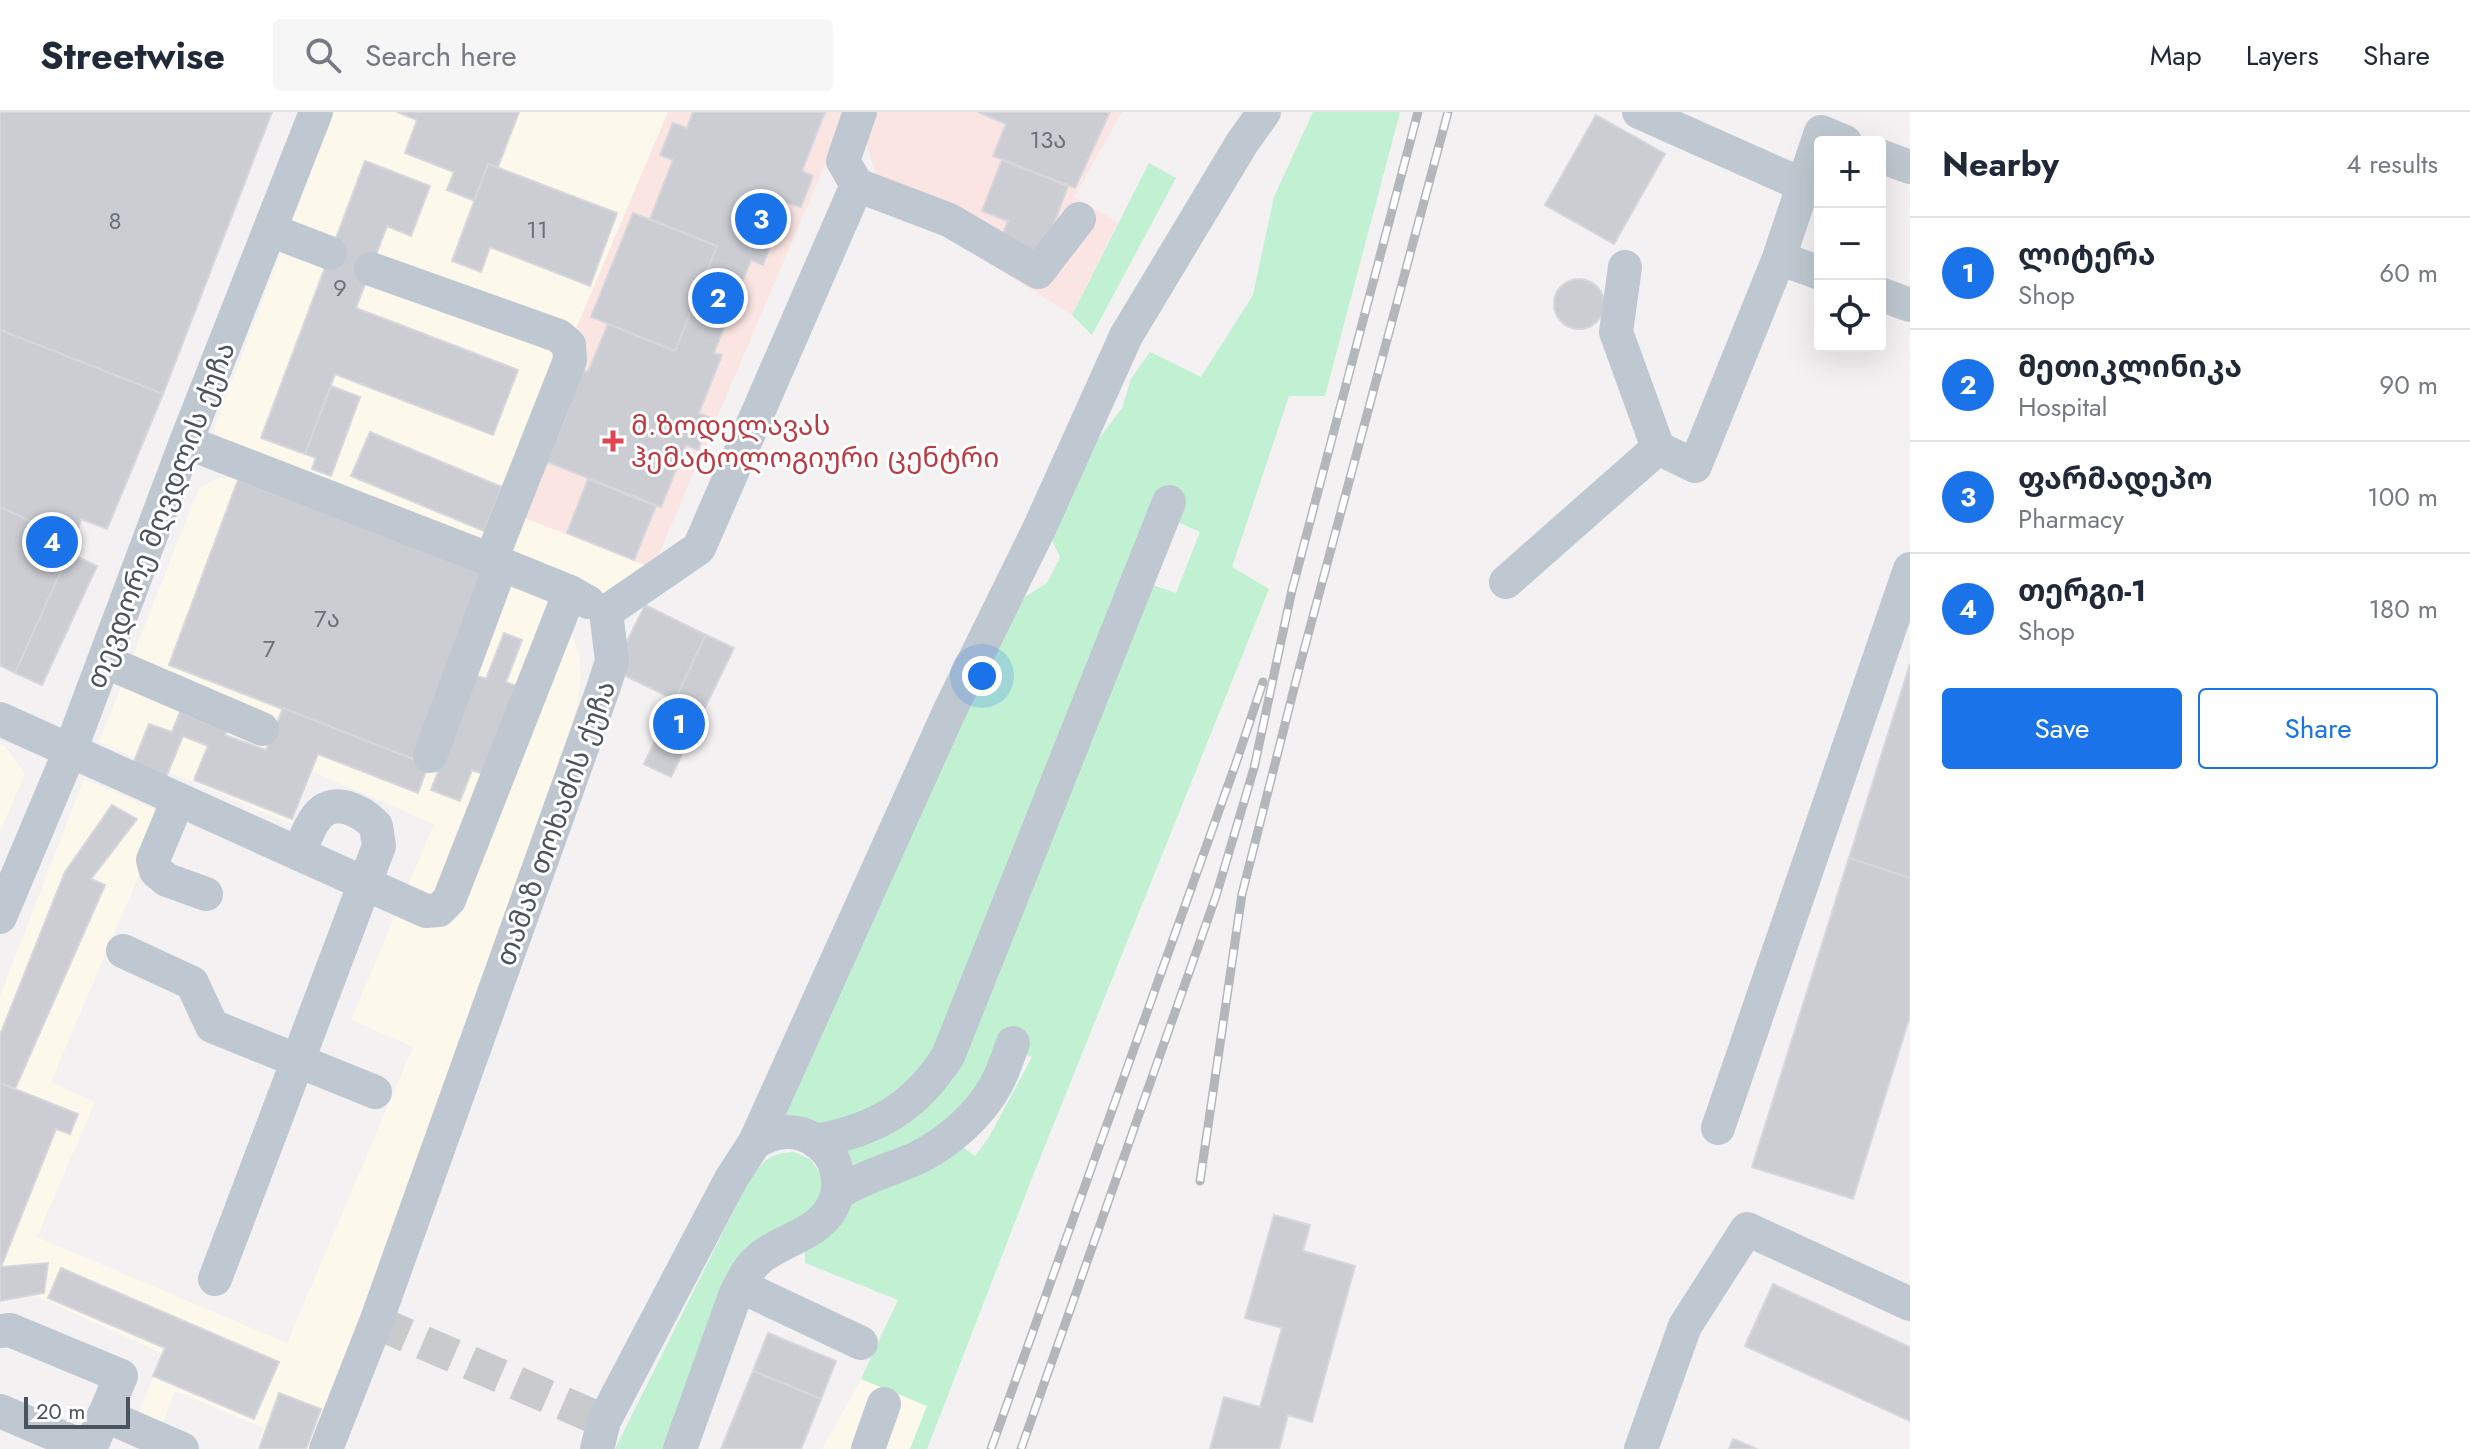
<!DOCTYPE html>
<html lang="en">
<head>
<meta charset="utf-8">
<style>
	:root { --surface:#fff; --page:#f6f6f7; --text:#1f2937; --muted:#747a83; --line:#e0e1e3; --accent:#1a73e8 }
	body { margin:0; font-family:Jost,"Noto Sans Georgian",sans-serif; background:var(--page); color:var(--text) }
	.controls { position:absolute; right:24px; top:24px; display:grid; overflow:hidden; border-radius:8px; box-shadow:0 8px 32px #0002 }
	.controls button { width:72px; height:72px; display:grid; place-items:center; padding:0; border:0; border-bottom:2px solid var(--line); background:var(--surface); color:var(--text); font:40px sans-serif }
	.scale { position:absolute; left:24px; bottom:20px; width:106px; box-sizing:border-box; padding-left:8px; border:4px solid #49545f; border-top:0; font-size:22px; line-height:28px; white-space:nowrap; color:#49545f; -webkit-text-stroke:6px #fff; paint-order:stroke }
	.you { position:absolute; left:982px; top:564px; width:28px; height:28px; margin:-20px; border:6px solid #fff; border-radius:50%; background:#1a73e8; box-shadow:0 0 0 12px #1a73e833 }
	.badge { display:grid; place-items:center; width:52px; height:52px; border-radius:50%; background:var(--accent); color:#fff; font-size:26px; font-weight:700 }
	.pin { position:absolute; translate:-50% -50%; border:4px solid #fff; box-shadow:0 2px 8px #0006 }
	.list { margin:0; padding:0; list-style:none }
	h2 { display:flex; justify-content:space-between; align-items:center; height:104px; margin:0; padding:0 32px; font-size:34px }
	h2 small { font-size:26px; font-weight:400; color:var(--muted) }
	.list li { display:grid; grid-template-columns:52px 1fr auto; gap:24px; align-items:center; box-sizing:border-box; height:112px; padding:0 32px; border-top:2px solid var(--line) }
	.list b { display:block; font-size:30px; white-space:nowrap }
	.list p { margin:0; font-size:26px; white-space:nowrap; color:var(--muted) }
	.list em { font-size:26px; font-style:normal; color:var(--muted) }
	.actions { display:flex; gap:16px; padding:24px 32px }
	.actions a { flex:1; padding:18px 0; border:2px solid var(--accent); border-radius:8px; text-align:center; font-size:28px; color:var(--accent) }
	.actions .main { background:var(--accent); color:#fff }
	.icon { flex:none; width:44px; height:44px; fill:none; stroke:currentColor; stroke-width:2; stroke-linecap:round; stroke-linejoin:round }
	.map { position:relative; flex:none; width:1910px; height:1337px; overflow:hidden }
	header { display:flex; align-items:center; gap:48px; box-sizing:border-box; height:112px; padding:0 40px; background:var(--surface); border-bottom:2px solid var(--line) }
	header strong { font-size:38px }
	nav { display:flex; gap:44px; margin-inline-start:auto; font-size:28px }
	.search { width:560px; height:72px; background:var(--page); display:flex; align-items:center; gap:20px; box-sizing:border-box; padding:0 28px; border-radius:8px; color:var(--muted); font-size:30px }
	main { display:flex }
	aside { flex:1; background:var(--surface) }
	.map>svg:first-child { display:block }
	.commercial { fill:#fcf8ec }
	.medical { fill:#fbe5e3 }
	.green { fill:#c1f0d3 }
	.building { fill:#cbcdd3; stroke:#d5d7dc; stroke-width:2 }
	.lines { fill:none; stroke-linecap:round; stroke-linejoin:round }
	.minor-tunnel { stroke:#c8cacc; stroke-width:34; stroke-dasharray:34 17; stroke-linecap:butt }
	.minor { stroke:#bfc8d0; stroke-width:34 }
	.rail-casing { stroke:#b3b6bb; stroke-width:9 }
	.rail { stroke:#fff; stroke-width:6; stroke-dasharray:18; stroke-linecap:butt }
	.health-dot { fill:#e0444e; stroke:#fff; stroke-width:3 }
	.labels { text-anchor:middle; stroke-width:6; stroke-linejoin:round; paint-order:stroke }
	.number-label { font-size:24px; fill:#6a727c }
	.health-label { font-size:28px; fill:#be3a42; stroke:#fff; text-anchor:start }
	.street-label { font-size:28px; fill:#49545f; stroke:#fff }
</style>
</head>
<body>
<header>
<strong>Streetwise</strong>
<div class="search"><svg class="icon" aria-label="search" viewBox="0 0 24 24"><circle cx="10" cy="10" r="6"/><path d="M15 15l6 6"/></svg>Search here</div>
<nav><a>Map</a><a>Layers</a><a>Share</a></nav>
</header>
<main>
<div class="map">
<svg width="1910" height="1337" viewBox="0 0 1910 1337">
	<rect width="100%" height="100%" fill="#f3f1f1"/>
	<g class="commercial">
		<path d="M334,0h334l-168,396 153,60 -53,28 -382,-153 -4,-14z"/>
		<path d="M219,366h21l265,99 45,25 17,21 12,30 2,27 -5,31 -256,738h-64l8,-21 -89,-37 -13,35 -24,-12 25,-60 -127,-58 -36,7v-307l84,-217 81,35 -114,268 44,20 -58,135 250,106 126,-296 -62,-27 83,-196 -121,-52 -22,52 -192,-82 100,-254z"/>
		<path d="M0,632l5,2 20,28 -25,58z"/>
		<path d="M861,1267l66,27 -17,43h-88z"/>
	</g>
	<path class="medical" d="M668,0h454l-48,85 44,25 -46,93 -100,-63 -88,-51 -18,-58 -28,-9 -185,434 -153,-60z"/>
	<g class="green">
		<path d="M1313,0h87l-75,284h-36l-57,171 37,22 -235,584 -107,276h-17l17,-43 -66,-27 37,-79 -93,-37v-14l45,-55 107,-51 18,13 14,-19 43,-80 -32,-11 -13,33 -59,59 -77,34 -16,-28 101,-46 17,-18 17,-36 177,-461 29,10 24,-61 -31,-14 -230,535 -45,49 -70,25 -53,-2 112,-250 140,-277 24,-15 13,-25 -9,-21 34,-86 16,-15 21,-28 9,-29 19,-27 51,25 52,-82 21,-98z"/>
		<path d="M1149,51l27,15 -84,157 -20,-20z"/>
		<path d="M794,1040l16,7 11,15v18l-8,18 -65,35 -14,17 -67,187h-52l130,-261c15,-23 20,-35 49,-36z"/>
	</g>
	<g class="building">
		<path d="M0,0h272l-109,282 -163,-64z"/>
		<path d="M397,0h122l-21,55 -10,-3 -13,37 -28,-11 7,-18 -49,-19 12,-33z"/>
		<path d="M693,0h132l-23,59 11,5 -12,31 -14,-4 -24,62 -12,-5 -37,93 8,2 -23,58 12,5 -13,32 -12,-5 -25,62 -114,-45 24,-59 -13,-6 13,-31 17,6 20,-48 67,27 42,-105 -67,-27 23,-59 -13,-5 13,-32 14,5z"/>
		<path d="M978,0h132l-35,76 -82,-32 13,-32z"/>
		<path d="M1596,3l69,39 -51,90 -69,-39z"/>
		<path d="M1002,48l66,26 -26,69 -41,-16 7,-18 -26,-10z"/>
		<path d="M365,49l65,25 -19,50 -24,-10 -31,82 162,62 -25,65 -158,-61 -30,80 -44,-16z"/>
		<path d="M488,52l129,49 -27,73 -100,-39 -9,25 -29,-11z"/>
		<path d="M633,101l84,33 -42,105 -84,-34z"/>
		<circle cx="1579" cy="192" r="25"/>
		<path d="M0,218l163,64 -56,135 -26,-10 -6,23 -75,-35z"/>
		<path d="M331,274l29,11 -29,79 -19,-7 4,-11 -11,-4z"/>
		<path d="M370,320l132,55 -18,44 -133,-55z"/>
		<path d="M588,367l68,27 -22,54 -67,-27z"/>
		<path d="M238,368l247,93 -70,187 -246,-95z"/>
		<path d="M0,395l75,35 -60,131 -15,-8z"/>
		<path d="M69,441l28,13 -55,119 -27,-12z"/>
		<path d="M645,493l61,30 -31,65 -62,-30z"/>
		<path d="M504,521l18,7 -16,42 16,6 -34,88 -16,-6 -12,31 -29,-11 44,-115 11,4z"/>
		<path d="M706,523l28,13 -63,129 -27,-13z"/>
		<path d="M1910,552v214l-61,-20z"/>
		<path d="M283,596l145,57 -10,28 -100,-39 -26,65 -98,-39 14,-34 -25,-10 -19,46 -33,-13 18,-45 23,8 8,-20 47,19 -2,4 41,15z"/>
		<path d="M112,693l25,14 -46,60 14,6 -90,204 -15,-6v-48l65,-163z"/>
		<path d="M1849,746l61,20v138l-57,183 -101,-32z"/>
		<path d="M0,971l78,31 -8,20 -14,-5 -55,138 47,-4 -4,30 -44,8z"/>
		<path d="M1274,1103l36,10 -7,26 52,15 -43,156 -24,-7 -9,34h-69l14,-52 36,10 22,-79 -37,-10z"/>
		<path d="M61,1156l218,94 -25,57 -101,-43 12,-28 -117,-50z"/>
		<path d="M1773,1172l137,63v74l-165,-75z"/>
		<path d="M768,1221l68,28 -15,38 -68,-28z"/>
		<path d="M753,1259l68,28 -20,50h-80z"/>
		<path d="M279,1281l42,16 -15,40h-47z"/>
		<path d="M1733,1327l24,10h-28z"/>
	</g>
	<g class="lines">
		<path class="minor-tunnel" d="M376,1210l228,99"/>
		<g class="minor">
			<path d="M1639,0l164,73"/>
			<path d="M1880,44l30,11"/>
			<path d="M857,73l92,35 89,52 41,-53"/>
			<path d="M270,118l60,23"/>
			<path d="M1779,146l41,15"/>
			<path d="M1625,155l-9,65 42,116"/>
			<path d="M371,157l188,67 10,9 1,15 -79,200"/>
			<path d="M1880,182l30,11"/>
			<path d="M186,330l305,118 79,32 18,10"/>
			<path d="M1506,470l152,-134 37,18 84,-208 42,-126 24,10"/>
			<path d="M606,500l93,-64 158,-363 -14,-24 17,-49"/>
			<path d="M104,549l158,68"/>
			<path d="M0,607l426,192 13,-1 10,-10 121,-308"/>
			<path d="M430,644l71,-191"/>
			<path d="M178,688l-25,60 3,11 11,9 39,14"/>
			<path d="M0,805l70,-166 116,-309 130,-330"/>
			<path d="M123,839l69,32 20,43 163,66"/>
			<path d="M1718,1016l192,-559"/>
			<path d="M816,1029c59,-11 99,-33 132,-85l221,-554"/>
			<path d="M838,1081c24,-16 52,-23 79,-35 31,-15 64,-44 80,-75 7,-13 11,-27 16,-40"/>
			<path d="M215,1167l164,-433 -3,-20c-15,-16 -44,-31 -60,-8 -8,10 -12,24 -17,36"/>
			<path d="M740,1174l121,57"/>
			<path d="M0,1219l10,-1 111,46 -31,73"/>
			<path d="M0,1299l89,38"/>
			<path d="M104,1303l78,34"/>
			<path d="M326,1337l50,-127 227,-633 9,-28 -6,-49"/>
			<path d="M597,1337l7,-28 127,-242 24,-37 195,-432 90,-183 86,-191 116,-193 22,-31"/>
			<path d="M680,1337l56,-156c7,-13 13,-27 25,-36 26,-20 64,-24 75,-59 4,-12 2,-25 -2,-36 -6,-13 -19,-24 -32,-28 -18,-5 -32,0 -47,8"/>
			<path d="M868,1337l16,-45"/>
			<path d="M1641,1337l44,-123 62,-97 163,75"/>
		</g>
		<g class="rail-casing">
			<g id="rail">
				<path d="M1200,1069l42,-287 58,-229 148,-553"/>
				<path d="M991,1337l245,-686 27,-81"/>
				<path d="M1021,1337l195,-553 38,-128 38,-178 126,-478"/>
			</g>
		</g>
		<use href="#rail" class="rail"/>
	</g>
	<path class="health-dot" d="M609 317h8v8h8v8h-8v8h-8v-8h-8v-8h8z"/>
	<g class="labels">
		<g class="number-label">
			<text x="1048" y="36">13ა</text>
			<text x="115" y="117">8</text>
			<text x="537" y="126">11</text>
			<text x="340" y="184">9</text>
			<text x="327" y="515">7ა</text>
			<text x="269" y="545">7</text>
		</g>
		<g class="health-label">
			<text x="631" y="323">მ.ზოდელავას<tspan x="631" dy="32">ჰემატოლოგიური ცენტრი</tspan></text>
		</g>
		<g class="street-label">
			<text transform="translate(160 403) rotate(-69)" y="10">თევდორე მღვდლის ქუჩა</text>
			<text transform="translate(555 711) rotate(-70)" y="10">თამაზ თოხაძის ქუჩა</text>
		</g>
	</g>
</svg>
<div class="controls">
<button>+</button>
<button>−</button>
<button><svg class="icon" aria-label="locate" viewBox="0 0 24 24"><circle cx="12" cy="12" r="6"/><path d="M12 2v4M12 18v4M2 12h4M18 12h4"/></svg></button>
</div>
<div class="scale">20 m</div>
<div class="you"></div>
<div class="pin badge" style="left:679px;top:612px">1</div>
<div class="pin badge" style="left:718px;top:186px">2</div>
<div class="pin badge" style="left:761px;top:107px">3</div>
<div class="pin badge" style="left:52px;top:430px">4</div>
</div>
<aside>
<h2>Nearby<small>4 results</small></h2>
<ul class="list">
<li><span class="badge">1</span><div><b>ლიტერა</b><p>Shop</p></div><em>60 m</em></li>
<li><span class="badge">2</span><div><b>მეთიკლინიკა</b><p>Hospital</p></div><em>90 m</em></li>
<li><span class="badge">3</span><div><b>ფარმადეპო</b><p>Pharmacy</p></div><em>100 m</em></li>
<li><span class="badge">4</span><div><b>თერგი-1</b><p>Shop</p></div><em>180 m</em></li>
</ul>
<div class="actions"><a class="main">Save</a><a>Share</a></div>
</aside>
</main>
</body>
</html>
